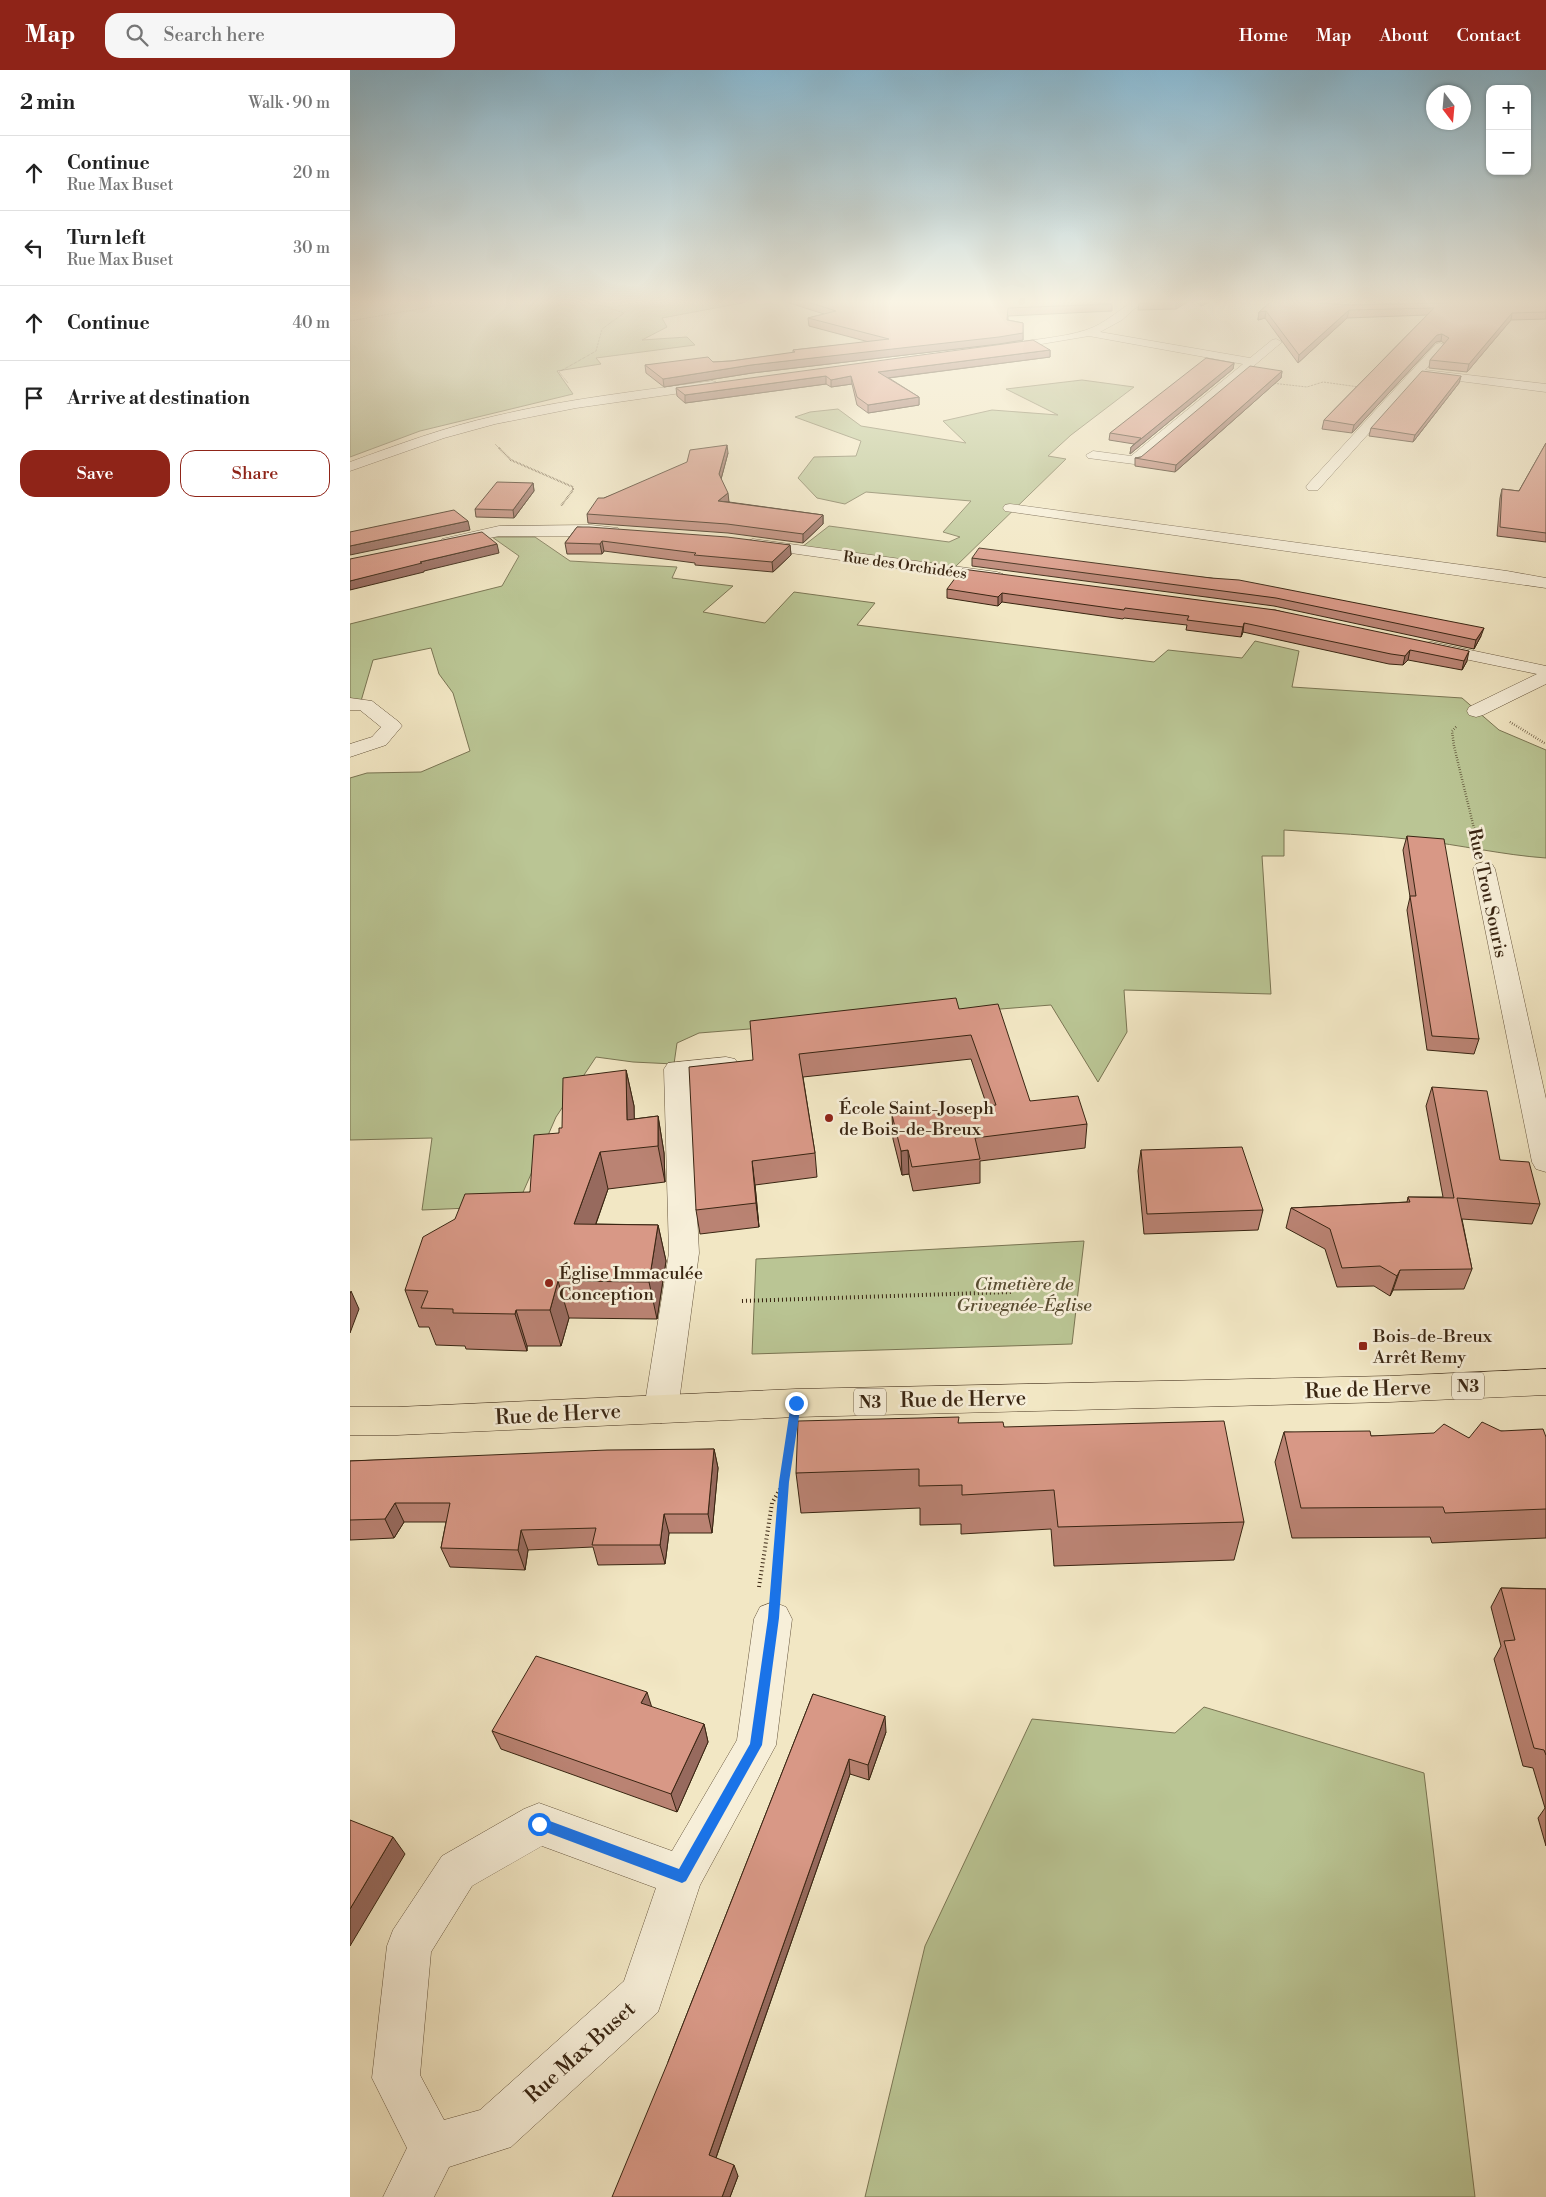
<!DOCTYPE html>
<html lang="en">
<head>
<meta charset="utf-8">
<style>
	:root { --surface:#fff; --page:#f6f6f6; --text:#222; --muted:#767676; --line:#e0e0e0; --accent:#8f2418 }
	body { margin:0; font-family:"Libre Bodoni",serif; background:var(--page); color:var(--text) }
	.controls { position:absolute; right:15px; top:15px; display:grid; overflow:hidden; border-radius:10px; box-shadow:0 1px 4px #0004 }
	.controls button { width:45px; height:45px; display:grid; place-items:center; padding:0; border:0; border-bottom:1px solid var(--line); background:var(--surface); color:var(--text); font:25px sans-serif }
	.compass { position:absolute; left:1076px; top:15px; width:45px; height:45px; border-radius:50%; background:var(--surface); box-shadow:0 1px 4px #0004; rotate:164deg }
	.stop { position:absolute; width:15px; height:15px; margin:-11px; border:4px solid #1a73e8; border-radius:50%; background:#fff }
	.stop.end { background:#1a73e8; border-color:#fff; box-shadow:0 1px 5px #0008 }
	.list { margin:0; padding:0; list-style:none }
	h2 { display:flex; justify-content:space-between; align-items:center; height:65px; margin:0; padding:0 20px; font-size:21px }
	h2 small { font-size:16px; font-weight:400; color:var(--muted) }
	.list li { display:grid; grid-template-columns:32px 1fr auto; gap:15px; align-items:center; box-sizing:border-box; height:75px; padding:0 20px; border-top:1px solid var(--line) }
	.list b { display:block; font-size:19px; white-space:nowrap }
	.list p { margin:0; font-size:16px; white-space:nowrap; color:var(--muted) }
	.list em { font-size:16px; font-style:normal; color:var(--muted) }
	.actions { display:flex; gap:10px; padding:15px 20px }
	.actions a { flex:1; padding:11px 0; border:1px solid var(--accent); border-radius:15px; text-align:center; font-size:18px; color:var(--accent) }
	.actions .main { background:var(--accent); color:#fff }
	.icon { flex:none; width:28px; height:28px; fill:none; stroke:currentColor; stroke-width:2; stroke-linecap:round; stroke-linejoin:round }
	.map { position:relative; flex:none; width:1196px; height:2127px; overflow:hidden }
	header { display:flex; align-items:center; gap:30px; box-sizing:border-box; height:70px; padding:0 25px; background:var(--accent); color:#fff }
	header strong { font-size:24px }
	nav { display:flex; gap:28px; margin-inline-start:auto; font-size:18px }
	.search { width:350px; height:45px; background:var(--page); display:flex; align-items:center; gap:12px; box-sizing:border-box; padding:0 18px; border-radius:15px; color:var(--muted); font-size:19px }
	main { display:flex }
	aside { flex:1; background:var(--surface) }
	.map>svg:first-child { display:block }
	.green { fill:#bac594; stroke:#7a7553 }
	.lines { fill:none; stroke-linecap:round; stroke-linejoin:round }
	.minor-casing { stroke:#67563e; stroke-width:1 }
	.major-casing { stroke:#392512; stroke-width:1 }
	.path-far3 { stroke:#392512; stroke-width:1; stroke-dasharray:0.5 1; stroke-linecap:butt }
	.path-far2 { stroke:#392512; stroke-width:2; stroke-dasharray:0.5 1; stroke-linecap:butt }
	.path-far1 { stroke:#392512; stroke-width:2.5; stroke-dasharray:0.5 2; stroke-linecap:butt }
	.path { stroke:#392512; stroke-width:4; stroke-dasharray:1 3; stroke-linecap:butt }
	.minor { fill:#f7efd9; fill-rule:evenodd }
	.major { fill:#f2e7c4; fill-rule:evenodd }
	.wall { fill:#ba8373; stroke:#392512 }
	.shaded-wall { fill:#976a5e; stroke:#392512 }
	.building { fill:#d89886; stroke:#392512 }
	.route { fill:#1a73e8 }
	.poi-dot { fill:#8f2418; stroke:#f7efd9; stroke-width:2 }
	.labels { text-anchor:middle; stroke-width:5; stroke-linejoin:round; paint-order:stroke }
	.far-street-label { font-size:15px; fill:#392512; stroke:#f7efd9 }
	.shield { fill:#f7efd9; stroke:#72624e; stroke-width:1 }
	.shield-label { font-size:16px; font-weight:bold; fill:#392512 }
	.street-label { font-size:18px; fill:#392512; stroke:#f7efd9 }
	.poi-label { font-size:18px; fill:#392512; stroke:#f7efd9; text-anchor:start }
	.park-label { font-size:18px; font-style:italic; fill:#594d32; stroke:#f7efd9 }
	.near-street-label { font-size:21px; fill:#392512; stroke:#f7efd9 }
</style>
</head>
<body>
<header>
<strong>Map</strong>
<div class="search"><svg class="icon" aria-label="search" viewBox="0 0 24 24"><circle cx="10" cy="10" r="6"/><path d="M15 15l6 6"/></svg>Search here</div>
<nav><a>Home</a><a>Map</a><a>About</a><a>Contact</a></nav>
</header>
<main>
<aside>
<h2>2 min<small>Walk · 90 m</small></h2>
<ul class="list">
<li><svg class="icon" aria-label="ahead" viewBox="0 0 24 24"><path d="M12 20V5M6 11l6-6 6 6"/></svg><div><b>Continue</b><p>Rue Max Buset</p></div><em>20 m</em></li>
<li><svg class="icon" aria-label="left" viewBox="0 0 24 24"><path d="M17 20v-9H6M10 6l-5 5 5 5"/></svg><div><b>Turn left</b><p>Rue Max Buset</p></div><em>30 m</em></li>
<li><svg class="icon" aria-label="ahead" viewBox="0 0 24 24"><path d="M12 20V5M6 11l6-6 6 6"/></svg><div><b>Continue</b></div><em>40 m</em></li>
<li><svg class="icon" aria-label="arrive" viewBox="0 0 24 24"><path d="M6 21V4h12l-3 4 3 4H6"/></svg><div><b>Arrive at destination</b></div></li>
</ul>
<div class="actions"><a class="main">Save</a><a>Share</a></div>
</aside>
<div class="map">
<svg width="1196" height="2127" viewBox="0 0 1196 2127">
	<rect width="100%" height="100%" fill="#f2e7c4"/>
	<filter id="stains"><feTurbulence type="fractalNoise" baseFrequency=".004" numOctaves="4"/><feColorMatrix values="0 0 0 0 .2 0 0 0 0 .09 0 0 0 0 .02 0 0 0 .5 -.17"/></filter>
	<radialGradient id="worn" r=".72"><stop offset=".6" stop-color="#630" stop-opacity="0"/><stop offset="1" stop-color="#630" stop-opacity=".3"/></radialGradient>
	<g class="green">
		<path d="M0,230h408l-96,18 5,9 -25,13 45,-3 8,8 -99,13 5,6 -44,7 16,23 -153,37 -70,26z"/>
		<path d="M732,310l52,7 -63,48 -23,21 18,3 -112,109 -152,-21 27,-21 120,16 11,-5 -17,-5 28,-31 -105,-9 -21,12 -28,-6 -19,-20 16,-21 42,-1 5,-15 -66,-24 15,-5 28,-3 23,17 105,17 -23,-22 49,-11 66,5 -52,-26z"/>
		<path d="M142,467h43l35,24 107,6 -5,11 61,8 -30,26 62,11 29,-31 81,11 -18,22 297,37 14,-12 74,8 13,-17 44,10 -7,36 170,11 37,32 47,20v108c-43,-3 -85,-13 -129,-18 -44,-5 -89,-7 -133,-10v26h-22l9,138 -147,-4 3,42 -29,50 -47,-77 -352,28 -22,10 -3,21 -41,-2 -37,-5 -40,60 -39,89 -95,4 10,-72 -82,2v-362l17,-5 54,-1 49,-21 -17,-58 -14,-19 -8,-26 -58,12 -12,41 -11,-1v-76l152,-38 17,-30z"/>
		<path d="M734,1171l-12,103 -320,10 4,-95z"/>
		<path d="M854,1637l220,66 51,424h-610l60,-251 107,-227 143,14z"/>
	</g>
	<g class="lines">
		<g class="minor-casing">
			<g id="minor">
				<path d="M786,230h34l-5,3 -22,1 -9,5 -12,11 -22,12 150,26 22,-18 4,-1 6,3 -143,121 -5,1 -46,-6 -2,-3 7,-4 38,5 112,-92 -154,-28 -89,15 -6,-3 6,-3c26,-5 62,-7 86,-15 19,-6 33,-21 50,-30z"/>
				<path d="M884,230c13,-1 72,-3 79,4l-5,3 -69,-4z"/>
				<path d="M1090,273l6,3 -21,24 121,14v8l-126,-16 -102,114h-10l-2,-3 2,-3 128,-140z"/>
				<path d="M362,311l4,1 2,3 -2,3 -140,20 -81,16 -51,14 -94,33v-9c47,-17 95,-35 145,-46 71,-17 144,-25 217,-35z"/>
				<path d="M660,434l497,67 39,7v10l-541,-77 -2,-3 2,-3z"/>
				<path d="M241,455l27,3 3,3 -3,3 -5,2h-114l-52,11 -5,-2 -3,-3 3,-3 57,-13z"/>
				<path d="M403,469l244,33 6,2 2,3 -2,3 -6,2 -249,-35 -3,-3 3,-3z"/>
				<path d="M1082,572l114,24v18l-63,31 -7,2 -7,-2 -2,-4 2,-4 68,-33 -111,-23 -3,-4 3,-4z"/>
				<path d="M0,628l22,3 27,21 3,4 -16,19 -36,12v-13l22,-7 9,-10 -21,-17h-10z"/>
				<path d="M1134,792l8,2 3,5 51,230v73l-10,-3 -4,-7 -59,-293 3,-5z"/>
				<path d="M376,987l9,2 4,6 -4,6 -45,5 9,177 -21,156 -5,10 -12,4 -12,-4 -5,-10 25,-156 -5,-184 4,-6z"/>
				<path d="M423,1532l13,5 6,12 -16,126 -76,140 -42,127 -147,135 -62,20 -15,30h-51l24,-49 -35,-70 15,-132 6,-16 49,-74 82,-47 15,-6 133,48 65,-111 17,-121 6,-12zM192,1776l114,42 -32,93 -144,129 -36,10 -24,-45 11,-123 41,-66z"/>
			</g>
		</g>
		<g class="major-casing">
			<path id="major" d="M1196,1299v26l-157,7 -593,15 -399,18h-47v-28h47l399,-18 593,-13z"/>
		</g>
		<g class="path-far3">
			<path d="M0,251l120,-21"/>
			<path d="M218,313l-9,-11 37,-21 6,-22 22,-16 -38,-13"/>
			<path d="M921,313l36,4 16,-5 36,5"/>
			<path d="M145,374l5,5"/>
		</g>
		<path class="path-far2" d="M149,378l12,12 62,27v3l-12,16"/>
		<g class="path-far1">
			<path d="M1160,652l36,22"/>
			<path d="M1106,657l-4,4 2,15 24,99"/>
		</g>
		<g class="path">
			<path d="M392,1231l270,-9"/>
			<path d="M426,1515l8,-103 7,-47"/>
			<path d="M409,1517l13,-84 11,-19"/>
		</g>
		<use href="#minor" class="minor"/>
		<use href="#major" class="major"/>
	</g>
	<g class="wall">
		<path d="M430,230h286l46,4v7l-104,5v4l15,3v17l-24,4 -247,29 -88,14 -18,-14 -1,-8 68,-3 18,-1 62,-8v-3l76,-8 -60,-16 -1,-8 16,-4z"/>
		<path d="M734,230h49l-4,2z"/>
		<path d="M840,230l-14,9 -38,1 1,-7z"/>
		<path d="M844,230h20l-13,6z"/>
		<path d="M923,230l77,5 196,-5v19l-35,1 -44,52 -38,-4 1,-8 15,-16 -4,-3 -5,1 -84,91 -30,-4 2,-9 103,-105 -80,3 -49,45 -33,-45 -7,2 1,-8z"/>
		<path d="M959,230h136l-96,2z"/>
		<path d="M700,280v7l-161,21 30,19v8l-51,8 -11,-8 -5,-21 -21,3 -5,-3 -141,19 -8,-7 -1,-8z"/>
		<path d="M884,293l-1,6 -103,85 1,-7 3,-3 -25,-4 1,-7z"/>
		<path d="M932,301l-1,7 -106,94 -40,-6v-8l6,-1z"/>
		<path d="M1111,306l-2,7 -46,59 -44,-6 2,-8z"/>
		<path d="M1196,373v99l-49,-6 3,-38 2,-9 17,2z"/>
		<path d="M378,383l-7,26 8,23 94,13v9l-20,19 -75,-10 -140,-10 -1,-9 17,-16z"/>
		<path d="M183,413l1,8 -20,27 -38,-1 -1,-8z"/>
		<path d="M227,457l213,18 1,10 -18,17 -78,-7v-2l-91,-12 -2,3h-35l-2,-11z"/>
		<path d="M622,488l239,20 270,58 -7,13 -200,-43 -302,-40z"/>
		<path d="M597,519l328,21 192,51 -5,9 -54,-10 -5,5 -14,-1 -146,-32 -2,5 -55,-7 1,-5 -63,-7 -1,1 -121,-17 -4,4 -51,-8z"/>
		<path d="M1057,766l72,203 -5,15 -47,-4 -20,-140 3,-13 -7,-47z"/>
		<path d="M609,939l71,92 57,23 -2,24 -105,13v22l-67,8 -4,-17 -7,1 -9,-36 -1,-24 95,-9 -16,-47 -168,18 12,76 2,24 -62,8 4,42 -59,7 -4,-24 57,-150z"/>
		<path d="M276,1000l8,36v13l24,-3 6,37 1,29 -57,7 -12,35 62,1 8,36 -9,58 -88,-1 -8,28h-34v5l-61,-2 -1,-3 -29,-1 -7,-18h-10l-14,-37 125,-98 29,-59 3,-5z"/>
		<path d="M1082,1017l108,117 -8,20 -70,-5 10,50 -8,20 -71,1 -3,6 -16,-10 -37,1 -12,-38 -39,-21 5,-20 116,-6 1,-5h35l-17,-91z"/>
		<path d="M791,1080l122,60 -5,20 -114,4 -6,-63z"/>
		<path d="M654,1357l240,95 -10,38 -180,6 -3,-37 -90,5v-10l-41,1v-17l-119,5 -5,-40z"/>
		<path d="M1151,1361l45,6v101l-114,5 -2,-6 -138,1 -17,-76 9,-30 87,4 98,2z"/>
		<path d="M364,1379l4,19 -6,65h-43l-4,31 -67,1 -5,-18 -65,3 -3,20 -75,-3 -9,-19 5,-26h-42l-10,16 -44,2v-79z"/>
		<path d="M1151,1518l45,1v257l-8,-28 7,-10 -12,-40 -10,-2 -29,-107 7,-13 -10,-39z"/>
		<path d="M463,1624l73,38 -17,48 -19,-6 -134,384 22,18 -8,21 -62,-135z"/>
		<path d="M354,1654l4,18 -31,70 -176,-63 -9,-18z"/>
	</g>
	<g class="shaded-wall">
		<path d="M830,230h10l-14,9v-7z"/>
		<path d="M851,230h13l-13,6z"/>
		<path d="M999,240l-2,8 -49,45 1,-8z"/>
		<path d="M916,241l-1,7 -7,2 1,-8z"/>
		<path d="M1162,243l-1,7 -44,52 2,-8z"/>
		<path d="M673,263v7l-24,4 -247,29 -88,14 -1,-8 88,-14z"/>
		<path d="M1092,264l-1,7 -5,1 -84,91 2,-8 83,-90z"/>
		<path d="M700,280v7l-171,22 -1,-7z"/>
		<path d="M884,293l-1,6 -103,85 1,-7z"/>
		<path d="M932,301l-1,7 -106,94 1,-7z"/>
		<path d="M476,306v8l-141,19v-8z"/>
		<path d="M501,306l1,8 -21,3v-7z"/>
		<path d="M1111,306l-2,7 -46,59 2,-7z"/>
		<path d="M569,327v8l-51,8v-8z"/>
		<path d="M377,375l1,8 -8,30 -1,-9z"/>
		<path d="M183,413l1,8 -20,27 -1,-8z"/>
		<path d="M378,423l1,9 -11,-1z"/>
		<path d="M473,445v9l-20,19v-9z"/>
		<path d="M118,451l2,9 -120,25v-9z"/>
		<path d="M252,471l2,10 -2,3 -2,-10z"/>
		<path d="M147,474l2,9 -75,18v1l-74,18v-9l70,-19z"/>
		<path d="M440,475l1,10 -18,17 -1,-10z"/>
		<path d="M652,523v9l-4,4v-9z"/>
		<path d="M894,553l-1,9 -2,5 2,-10z"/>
		<path d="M1134,558l-3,8 -7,13 2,-9z"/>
		<path d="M1060,580l-2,10 -5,5 2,-9z"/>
		<path d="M1119,581l-2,10 -5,9 2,-9z"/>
		<path d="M276,1000l8,36 1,42 -8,-28z"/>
		<path d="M308,1046l6,37 1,29 -7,-36z"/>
		<path d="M558,1080l1,24 -7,1 -1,-24z"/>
		<path d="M250,1082l8,37 -25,71 -9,-36z"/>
		<path d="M402,1091l3,24 4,42 -3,-24z"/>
		<path d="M308,1155l8,36 -9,58 -8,-37z"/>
		<path d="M1050,1200l-7,20 -3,6 7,-20z"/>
		<path d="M208,1211l11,37 -8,28 -11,-36z"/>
		<path d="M1,1221l8,18 -9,24v-39z"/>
		<path d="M166,1240l11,36v5l-12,-37z"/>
		<path d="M364,1379l4,19 -6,65 -4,-19z"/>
		<path d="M45,1433l9,19 -10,16 -9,-19z"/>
		<path d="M314,1444l5,19 -4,31 -5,-19z"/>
		<path d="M171,1460l7,20 -3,20 -7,-20z"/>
		<path d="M297,1622l6,19 -12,-8z"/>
		<path d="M535,1646l1,16 -17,48 -1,-15z"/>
		<path d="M354,1654l4,18 -31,70 -6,-18z"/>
		<path d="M499,1689l1,15 -137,392 -4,-11z"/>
		<path d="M43,1767l12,17 -55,92v-37z"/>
		<path d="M384,2095l4,11 -8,21h-8z"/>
	</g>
	<g class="building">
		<path d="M452,230h264l46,4 -104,4 -1,12 16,3v10l-24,4 -248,28 -88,14 -18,-14 63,-8 5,5 18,-1 64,-9 -2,-2 96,-11 -81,-21 28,-7z"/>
		<path d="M794,230h36l-4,2 -37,1z"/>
		<path d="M923,230l77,5 93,-2 37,-3h66v12l-34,1 -43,51 -39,-4 19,-22 -7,-4 -5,1 -83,90 -30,-5 110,-112 -85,2 -50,45 -33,-44 -7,1z"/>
		<path d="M683,270l17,10 -172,22 41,25 -51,8 -11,-8 -6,-21 -20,4 -5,-4 -141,19 -9,-7z"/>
		<path d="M856,288l28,5 -103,84 10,-9 -31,-5z"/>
		<path d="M900,296l32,5 -106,94 -41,-7 6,-1z"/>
		<path d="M1072,301l39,5 -46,59 -44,-7z"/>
		<path d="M1196,373v90l-46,-6 2,-38 17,2z"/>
		<path d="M377,375l-8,29 9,19 -10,8 105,14 -20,19 -76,-10 -140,-10 11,-16h6l83,-36 3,-12z"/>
		<path d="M147,412l36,1 -20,27 -38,-1z"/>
		<path d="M104,440l14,11 -118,25v-14z"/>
		<path d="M227,457h12l138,10 63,8 -18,17 -78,-7 2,-2 -94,-12 -2,3 -35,-1z"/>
		<path d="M132,462l15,12 -77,18 2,1 -72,18v-22z"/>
		<path d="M629,478l232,30 28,2 245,48 -8,12 -200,-42 -304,-40z"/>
		<path d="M612,499l313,41 194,41 -5,10 -54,-11 -5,6 -14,-2 -147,-31 -1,4 -56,-7 2,-4 -64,-8 -1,2 -122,-17 -4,4 -51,-8z"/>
		<path d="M1057,766l37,3 35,200 -47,-3 -22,-140h6z"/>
		<path d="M606,928l3,11 39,-5 32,97 48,-5 9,28 -112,14 5,21 -68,8 -4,-17 -7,1 -9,-36 104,-10 -25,-70 -172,19 16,99 -63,8 4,42 -60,7 -7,-143 64,-7 -3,-39z"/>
		<path d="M276,1000l1,50 31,-4v30l-58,6 -26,72 84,1 -9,57 -91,-1 -8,29h-34l-1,4 -62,-1v-4l-32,-1 7,-17 -23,-1 18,-53 32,-18 10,-25 65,-2 4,-57 25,-2v-5h3l1,-50z"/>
		<path d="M1082,1017l55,4 13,69 29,2 11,42 -83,-6 15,71 -72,1 -3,6 -17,-10 -38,2 -12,-39 -39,-21 119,-6 -2,-5 46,1z"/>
		<path d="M892,1077l21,63 -116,4 -6,-64z"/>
		<path d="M609,1347l-1,6 45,-1 1,5 220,-6 20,101 -186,5 -4,-37 -92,5v-10l-43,1v-17l-123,4 2,-52z"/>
		<path d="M1132,1352l19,9 42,-2 3,8v72l-101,4 -2,-6 -142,1 -17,-76 86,-1 1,5 63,-3 10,-9 25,14z"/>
		<path d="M364,1379l-6,65h-44l-4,31h-68l4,-17 -75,2 -3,20 -77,-2 9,-45h-55l-10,16 -35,1v-59l257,-11z"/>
		<path d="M1151,1518l45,1v166l-2,-5 -10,-2 -17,-60 -13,-47 11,-1z"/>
		<path d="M186,1586l111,36 -6,11 63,21 -33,70 -179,-63z"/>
		<path d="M463,1624l72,22 -17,49 -19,-6 -140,396 25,10 -12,32h-110l56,-135z"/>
		<path d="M0,1750l43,17 -43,72z"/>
	</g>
	<linearGradient id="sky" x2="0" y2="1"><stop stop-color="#89b9d2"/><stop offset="0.44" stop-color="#f9f4e4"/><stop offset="1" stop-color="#f9f4e4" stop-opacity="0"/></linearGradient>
	<rect width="1196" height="527" fill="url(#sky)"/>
	<path class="route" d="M446,1329l5,4 -12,79 -10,136 -17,127 -76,136 -4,2 -147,-55 -2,-4 2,-5 4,-2 140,52 71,-125 18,-126 11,-136 12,-79z"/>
	<g class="poi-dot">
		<circle cx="479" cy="1048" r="5"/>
		<circle cx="199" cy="1213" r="5"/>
		<rect x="1008" y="1271" width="10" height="10" rx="2.5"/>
	</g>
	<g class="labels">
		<g class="far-street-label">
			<text transform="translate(555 495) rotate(8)" y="5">Rue des Orchidées</text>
		</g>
		<g class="shield">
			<rect x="1102" y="1302.5" width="32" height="27" rx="4"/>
			<rect x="504" y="1318.5" width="32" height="27" rx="4"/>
		</g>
		<g class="shield-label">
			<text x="1118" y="1322">N3</text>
			<text x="520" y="1338">N3</text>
		</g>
		<g class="street-label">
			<text transform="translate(1138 823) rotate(78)" y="6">Rue Trou Souris</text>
		</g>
		<g class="poi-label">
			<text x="489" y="1044">École Saint-Joseph<tspan x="489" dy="21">de Bois-de-Breux</tspan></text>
			<text x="209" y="1209">Église Immaculée<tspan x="209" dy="21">Conception</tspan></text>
			<text x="1023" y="1272">Bois-de-Breux<tspan x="1023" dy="21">Arrêt Remy</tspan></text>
		</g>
		<g class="park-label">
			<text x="674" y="1220">Cimetière de<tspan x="674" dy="21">Grivegnée-Église</tspan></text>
		</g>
		<g class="near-street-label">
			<text transform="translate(1018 1319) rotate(-2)" y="7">Rue de Herve</text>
			<text transform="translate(613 1329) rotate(-1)" y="7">Rue de Herve</text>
			<text transform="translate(208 1344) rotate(-3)" y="7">Rue de Herve</text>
			<text transform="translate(230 1982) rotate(-42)" y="7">Rue Max Buset</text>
		</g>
	</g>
	<rect width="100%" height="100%" filter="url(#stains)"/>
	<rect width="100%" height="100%" fill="url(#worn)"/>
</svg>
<div class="controls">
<button>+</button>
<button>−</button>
</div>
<svg class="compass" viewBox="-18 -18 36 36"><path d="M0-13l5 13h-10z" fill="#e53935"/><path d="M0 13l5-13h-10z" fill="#767676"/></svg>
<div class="stop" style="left:189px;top:1754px"></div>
<div class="stop end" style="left:446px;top:1333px"></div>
</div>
</main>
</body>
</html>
